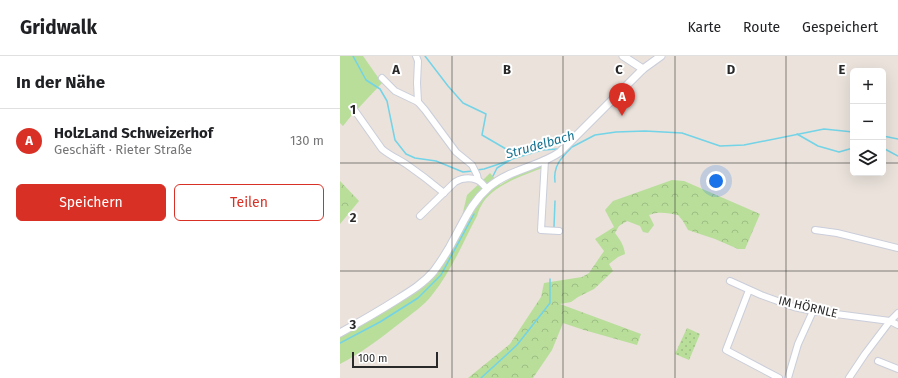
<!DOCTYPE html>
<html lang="de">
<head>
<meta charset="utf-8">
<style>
	:root { --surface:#fff; --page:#f2f2f2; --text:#202124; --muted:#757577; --line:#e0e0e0; --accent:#d93025 }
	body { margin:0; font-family:"Fira Sans",sans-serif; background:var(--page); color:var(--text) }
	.controls { position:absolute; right:12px; top:12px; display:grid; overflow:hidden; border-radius:6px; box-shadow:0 4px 16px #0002 }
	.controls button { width:36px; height:36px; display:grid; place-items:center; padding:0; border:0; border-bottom:1px solid var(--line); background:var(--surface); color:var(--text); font:20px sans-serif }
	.scale { position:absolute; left:12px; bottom:10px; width:86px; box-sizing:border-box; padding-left:4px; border:2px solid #292929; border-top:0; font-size:11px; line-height:14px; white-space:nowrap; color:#292929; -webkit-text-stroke:3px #fff; paint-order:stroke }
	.you { position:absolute; left:376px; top:125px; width:14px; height:14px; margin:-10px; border:3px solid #fff; border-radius:50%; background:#1a73e8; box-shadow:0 0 0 6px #1a73e833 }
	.badge { display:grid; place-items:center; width:26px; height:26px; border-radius:50%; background:var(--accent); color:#fff; font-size:13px; font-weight:700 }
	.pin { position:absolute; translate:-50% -33px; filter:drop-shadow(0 1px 2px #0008) }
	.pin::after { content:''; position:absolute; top:21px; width:14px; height:12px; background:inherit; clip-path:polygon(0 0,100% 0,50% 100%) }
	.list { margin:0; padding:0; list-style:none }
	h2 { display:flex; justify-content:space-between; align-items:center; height:52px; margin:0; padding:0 16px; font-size:17px }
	h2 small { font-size:13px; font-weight:400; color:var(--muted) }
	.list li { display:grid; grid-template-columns:26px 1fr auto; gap:12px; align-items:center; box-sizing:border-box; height:64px; padding:0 16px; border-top:1px solid var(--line) }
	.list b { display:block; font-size:15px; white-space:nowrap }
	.list p { margin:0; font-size:13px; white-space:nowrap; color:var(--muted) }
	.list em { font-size:13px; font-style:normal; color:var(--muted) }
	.actions { display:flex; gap:8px; padding:12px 16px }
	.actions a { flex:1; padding:9px 0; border:1px solid var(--accent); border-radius:6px; text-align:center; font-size:14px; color:var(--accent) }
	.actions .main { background:var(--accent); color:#fff }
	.icon { flex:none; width:22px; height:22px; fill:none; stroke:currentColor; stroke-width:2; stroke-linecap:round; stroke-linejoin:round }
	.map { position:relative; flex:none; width:558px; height:322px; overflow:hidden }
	header { display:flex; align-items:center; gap:24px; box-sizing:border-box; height:56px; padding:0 20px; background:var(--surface); border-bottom:1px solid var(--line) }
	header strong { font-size:19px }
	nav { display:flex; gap:22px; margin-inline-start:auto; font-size:14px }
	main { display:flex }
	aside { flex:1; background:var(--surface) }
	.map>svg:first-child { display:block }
	.grass { fill:#b8de9a }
	.forest { fill:url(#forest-crowns) }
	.park { fill:url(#park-dots) }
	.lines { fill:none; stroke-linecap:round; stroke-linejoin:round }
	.stream { stroke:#73d3e7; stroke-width:1.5 }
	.minor-casing { stroke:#caceda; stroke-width:8 }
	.tertiary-casing { stroke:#caceda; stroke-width:9 }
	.minor { stroke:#fff; stroke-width:6 }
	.tertiary { stroke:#fff; stroke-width:7 }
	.grid { fill:none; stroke:#292929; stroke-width:1; stroke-opacity:0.55 }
	.labels { text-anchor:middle; stroke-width:4; stroke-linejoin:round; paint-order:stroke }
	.street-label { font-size:12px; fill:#292929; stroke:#fff }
	.water-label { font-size:13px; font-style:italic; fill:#157291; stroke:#fff }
	.grid-label { font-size:13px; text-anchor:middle; font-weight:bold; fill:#292929; stroke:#fff; stroke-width:4; stroke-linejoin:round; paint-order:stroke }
</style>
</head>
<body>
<header>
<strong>Gridwalk</strong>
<nav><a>Karte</a><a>Route</a><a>Gespeichert</a></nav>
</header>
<main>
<aside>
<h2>In der Nähe<small></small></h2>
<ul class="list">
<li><span class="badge">A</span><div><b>HolzLand Schweizerhof</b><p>Geschäft · Rieter Straße</p></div><em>130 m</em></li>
</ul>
<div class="actions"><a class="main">Speichern</a><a>Teilen</a></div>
</aside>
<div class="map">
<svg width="558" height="322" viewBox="0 0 558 322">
	<defs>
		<pattern id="forest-crowns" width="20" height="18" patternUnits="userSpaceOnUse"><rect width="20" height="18" fill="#b8de9a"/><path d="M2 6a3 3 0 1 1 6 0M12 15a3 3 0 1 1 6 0" fill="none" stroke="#9ebe85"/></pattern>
		<pattern id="park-dots" width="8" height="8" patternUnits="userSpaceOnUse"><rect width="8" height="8" fill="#b8de9a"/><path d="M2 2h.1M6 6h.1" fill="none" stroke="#9ebe85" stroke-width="1.8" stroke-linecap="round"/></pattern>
	</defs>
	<rect width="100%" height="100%" fill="#eae2db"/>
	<g class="grass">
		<path d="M0,0h23l19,27 -31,33 -8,10 -3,-3z"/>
		<path d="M203,108v4c-20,7 -52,18 -62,38 -2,3 -3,7 -4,10 -14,26 -26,56 -45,79 -8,11 -21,19 -32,28 -19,15 -39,30 -60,41v-29l83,-50 37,-60 7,-30 15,-14 8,-8 10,12 20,-12z"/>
	</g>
	<g class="forest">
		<path d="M332,124l12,1 76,33 -15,35h-7l-23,-10 -27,-9 -5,-9 -5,-6c-10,-2 -19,-4 -29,0l5,10 -6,8 -5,-1 -3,-6 -13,-5 -8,5 -4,7c5,7 9,12 10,21l-7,3 -9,7 4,7 -19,18 -16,8 -7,5 -11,2 81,30 -4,11 -53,-15 -21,-7 -11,27 -19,28h-65l42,-34 31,-47 3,-14 38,-6 7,-4 15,-22 -9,-12 19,-12 -9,-17 8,-9z"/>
		<path d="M0,125l19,20 -19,23z"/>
	</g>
	<path class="park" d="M347,272l13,6 -11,26 -14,-6z"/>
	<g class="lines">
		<g class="stream">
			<path d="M13,0l13,24 14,9 7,12 8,39 11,14 9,4 21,3 27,11 10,-1"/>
			<path d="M85,0l23,30 15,17 23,11 -4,21 24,14 6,9"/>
			<path d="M457,78l21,12 21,6 14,-4"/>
			<path d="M543,80l15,3"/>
			<path d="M228,91h4l23,-12 21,-3 29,-1 37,2 38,13 24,-1 80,-16 29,3"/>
			<path d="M543,92l15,8"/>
			<path d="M137,114l7,-1 24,-8"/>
			<path d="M153,120l4,-8 15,-9 30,-9 16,-1"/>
			<path d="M215,126c-2,-16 6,-24 16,-34"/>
			<path d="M214,171l1,-26"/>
			<path d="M0,287l40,-21 38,-24 23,-23 33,-61"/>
			<path d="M141,322l36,-33 33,-42v-24"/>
		</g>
		<g class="minor-casing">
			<g id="minor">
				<path d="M76,0l2,5 -1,22 1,19"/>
				<path d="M42,22l13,13 23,11 7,8 31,42 16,13 5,10 1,5"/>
				<path d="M13,52l29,41c7,6 16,10 24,15 13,9 26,19 38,29"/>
				<path d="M205,104l-4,70 18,1"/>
				<path d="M80,160l35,-34c7,-4 14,-5 22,-2 4,1 7,6 10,9"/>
				<path d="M475,174l22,3 61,15"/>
				<path d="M390,225l31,14 33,12 19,4 77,10 8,4"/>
				<path d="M409,234l-23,60 53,28"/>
				<path d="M538,305l20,8"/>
				<path d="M448,322l10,-34 15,-33"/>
				<path d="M509,322l16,-24 25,-33 8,-8"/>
			</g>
		</g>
		<g class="tertiary-casing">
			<g id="tertiary">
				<path d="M283,0l20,13"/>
				<path d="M0,277c20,-11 39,-22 58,-34 13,-8 26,-16 36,-28 8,-11 15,-22 21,-34 11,-20 17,-35 34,-50 21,-18 50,-20 71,-35l83,-83 18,-13"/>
			</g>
		</g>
		<use href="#minor" class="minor"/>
		<use href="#tertiary" class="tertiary"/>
	</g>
	<path class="grid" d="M112,0v322M223,0v322M335,0v322M446,0v322M0,107h513M543,107h15M0,215h558"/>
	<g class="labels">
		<g class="street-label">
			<text transform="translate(468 251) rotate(13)" y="4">IM HÖRNLE</text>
		</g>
		<g class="water-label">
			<text transform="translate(200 88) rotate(-16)" y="5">Strudelbach</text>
		</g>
	</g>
	<g class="grid-label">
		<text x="56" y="18">A</text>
		<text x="167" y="18">B</text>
		<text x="279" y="18">C</text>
		<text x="391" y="18">D</text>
		<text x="502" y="18">E</text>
		<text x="13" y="58">1</text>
		<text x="13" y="166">2</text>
		<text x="13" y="273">3</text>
	</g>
</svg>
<div class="controls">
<button>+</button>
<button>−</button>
<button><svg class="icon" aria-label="layers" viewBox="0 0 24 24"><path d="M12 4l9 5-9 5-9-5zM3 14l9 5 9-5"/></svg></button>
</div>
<div class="scale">100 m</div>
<div class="you"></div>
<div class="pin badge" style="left:282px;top:60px">A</div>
</div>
</main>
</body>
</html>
